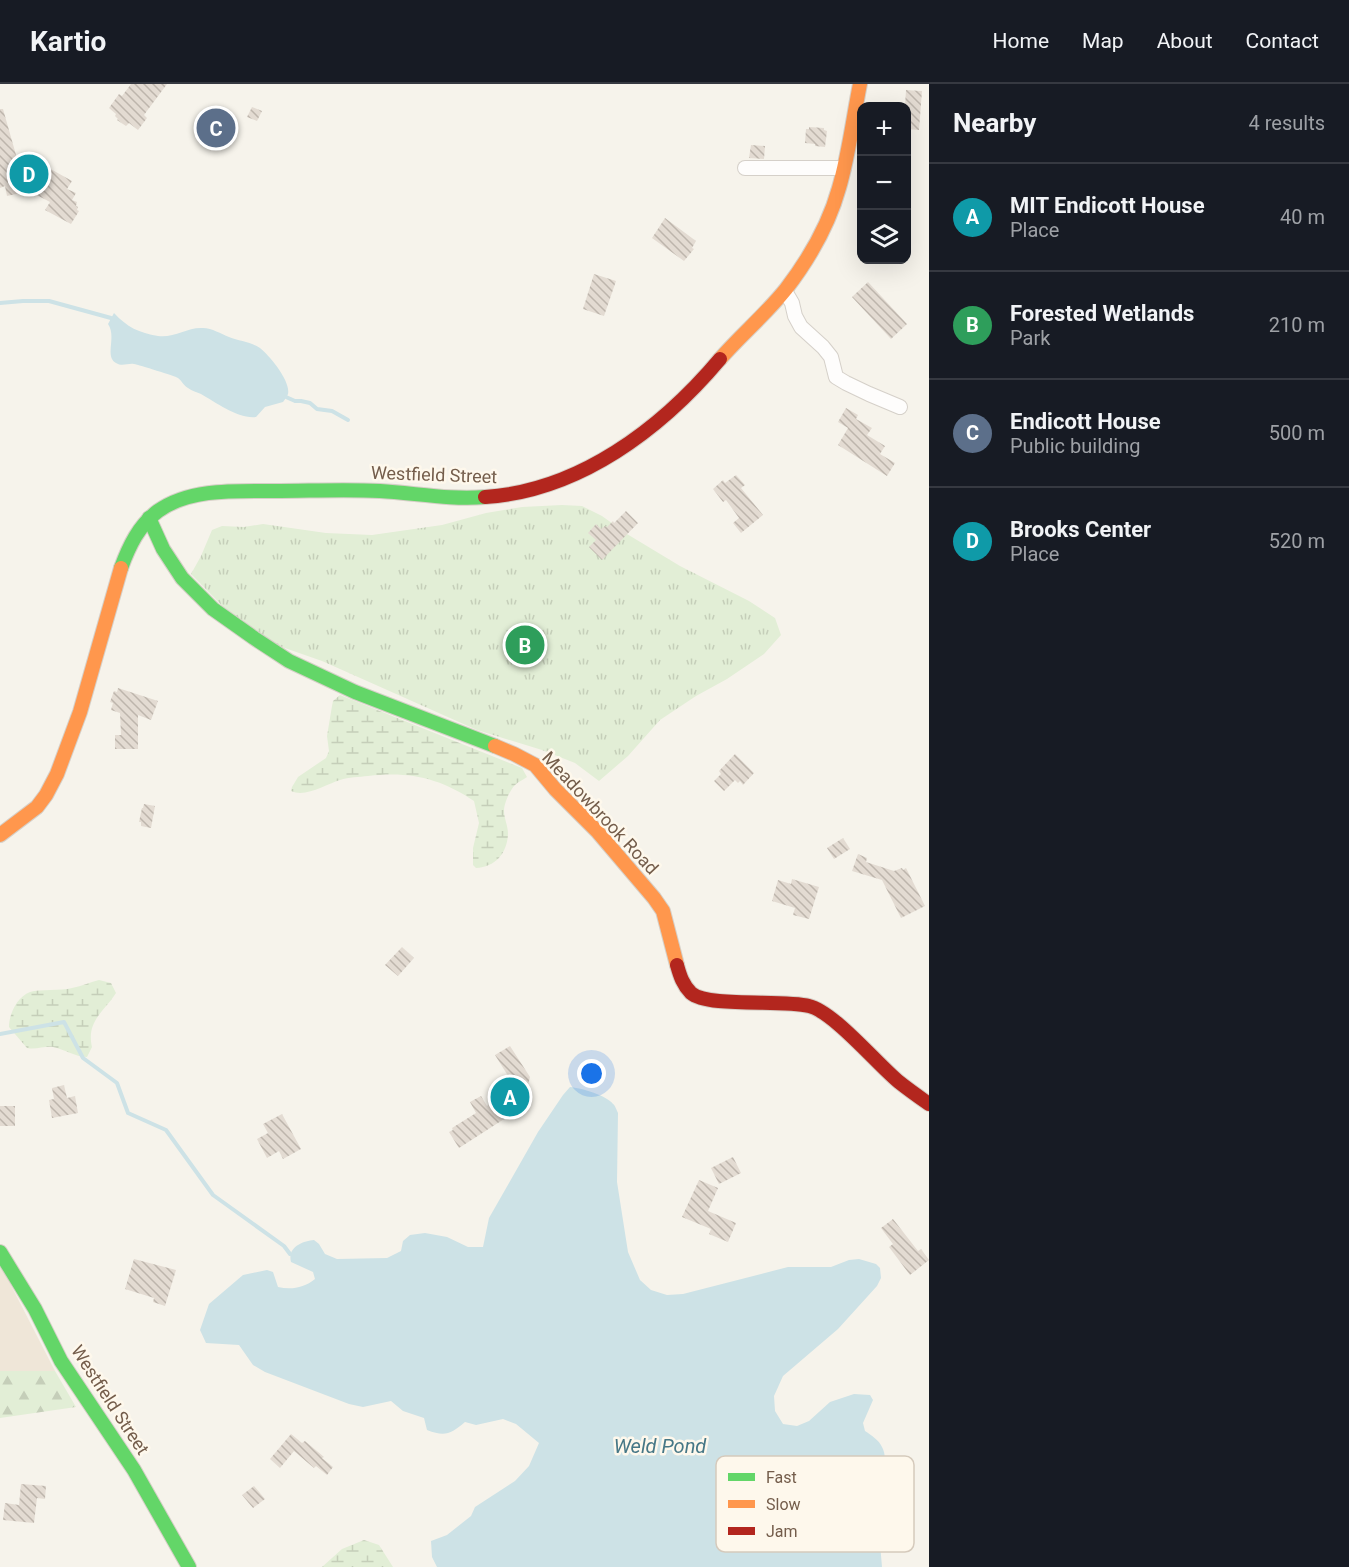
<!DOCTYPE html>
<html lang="en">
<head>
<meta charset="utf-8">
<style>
	:root { --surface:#171b24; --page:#20242c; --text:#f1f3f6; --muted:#9ea1a6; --line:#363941; --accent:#a29283 }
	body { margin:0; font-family:Roboto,sans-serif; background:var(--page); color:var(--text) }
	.controls { position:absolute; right:18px; top:18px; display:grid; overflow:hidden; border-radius:12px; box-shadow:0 6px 24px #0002 }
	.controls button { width:54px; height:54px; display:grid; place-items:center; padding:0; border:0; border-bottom:2px solid var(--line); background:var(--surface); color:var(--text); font:30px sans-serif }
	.you { position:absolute; left:592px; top:990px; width:21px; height:21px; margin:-15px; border:4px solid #fff; border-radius:50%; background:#1a73e8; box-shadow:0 0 0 9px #1a73e833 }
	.badge { display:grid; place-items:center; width:39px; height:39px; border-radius:50%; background:var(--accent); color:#fff; font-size:20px; font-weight:700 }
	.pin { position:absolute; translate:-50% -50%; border:3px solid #fff; box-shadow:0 2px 6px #0006 }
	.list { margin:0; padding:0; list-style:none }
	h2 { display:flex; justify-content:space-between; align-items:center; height:78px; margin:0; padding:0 24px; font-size:26px }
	h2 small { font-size:20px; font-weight:400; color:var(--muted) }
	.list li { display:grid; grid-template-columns:39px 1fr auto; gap:18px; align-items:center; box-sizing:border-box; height:108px; padding:0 24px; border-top:2px solid var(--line) }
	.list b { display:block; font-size:22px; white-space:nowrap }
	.list p { margin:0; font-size:20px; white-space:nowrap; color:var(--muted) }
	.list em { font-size:20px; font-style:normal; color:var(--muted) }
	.icon { flex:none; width:33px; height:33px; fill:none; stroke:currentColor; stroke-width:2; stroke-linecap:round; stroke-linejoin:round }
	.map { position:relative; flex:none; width:929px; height:1483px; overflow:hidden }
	header { display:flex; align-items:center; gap:36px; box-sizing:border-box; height:84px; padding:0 30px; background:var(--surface); border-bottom:2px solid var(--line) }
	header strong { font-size:28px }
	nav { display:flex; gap:33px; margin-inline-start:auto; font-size:21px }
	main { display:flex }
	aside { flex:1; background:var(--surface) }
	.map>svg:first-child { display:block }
	.residential { fill:#efe6d8 }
	.forest { fill:url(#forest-firs) }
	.wetland { fill:url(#wetland-marsh) }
	.park { fill:url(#park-tufts) }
	.water { fill:#cde2e6 }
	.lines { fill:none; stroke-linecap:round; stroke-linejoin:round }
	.stream { stroke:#cde2e6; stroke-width:4 }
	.building { fill:url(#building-back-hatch) }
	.street-casing { stroke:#d5d0c9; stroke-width:16 }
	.fast-casing { stroke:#d6cfc7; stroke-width:16 }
	.slow-casing { stroke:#d6cfc7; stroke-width:16 }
	.jam-casing { stroke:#d6cfc7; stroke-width:16 }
	.street { stroke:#fefdfc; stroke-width:14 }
	.fast { stroke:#63d668; stroke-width:14 }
	.slow { stroke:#ff974d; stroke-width:14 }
	.jam { stroke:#b3261e; stroke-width:14 }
	.labels { text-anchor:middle; stroke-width:5; stroke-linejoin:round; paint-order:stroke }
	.street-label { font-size:18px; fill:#745d4b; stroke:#fef8ec }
	.water-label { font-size:20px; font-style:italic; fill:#467786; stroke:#fef8ec }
	.key { fill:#fef8ec; stroke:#d5cabc; stroke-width:1.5 }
	.key-label { font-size:16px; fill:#745d4b }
</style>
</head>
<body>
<header>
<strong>Kartio</strong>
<nav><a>Home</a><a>Map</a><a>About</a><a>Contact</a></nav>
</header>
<main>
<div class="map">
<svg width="929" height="1483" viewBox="0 0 929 1483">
	<defs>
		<pattern id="forest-firs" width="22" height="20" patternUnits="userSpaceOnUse" patternTransform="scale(1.5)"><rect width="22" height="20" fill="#e2eed6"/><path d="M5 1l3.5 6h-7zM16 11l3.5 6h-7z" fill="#c5ceb9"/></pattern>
		<pattern id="wetland-marsh" width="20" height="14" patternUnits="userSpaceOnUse" patternTransform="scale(1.5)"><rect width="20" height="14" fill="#e2eed6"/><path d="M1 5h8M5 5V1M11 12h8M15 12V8" fill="none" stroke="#c5ceb9"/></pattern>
		<pattern id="park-tufts" width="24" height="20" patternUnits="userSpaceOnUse" patternTransform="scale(1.5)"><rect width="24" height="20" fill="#e2eed6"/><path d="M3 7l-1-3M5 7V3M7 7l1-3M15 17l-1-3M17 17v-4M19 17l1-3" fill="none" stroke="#c5ceb9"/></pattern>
		<pattern id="building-back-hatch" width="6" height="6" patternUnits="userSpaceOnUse" patternTransform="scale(1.5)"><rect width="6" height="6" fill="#e3dbd2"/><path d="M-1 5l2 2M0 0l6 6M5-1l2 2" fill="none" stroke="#bdb5ac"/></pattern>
	</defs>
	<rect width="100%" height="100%" fill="#f6f3eb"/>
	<path class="residential" d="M0,1180l55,107h-55z"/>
	<path class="forest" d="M0,1287h55l21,36 -76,11z"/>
	<g class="wetland">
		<path d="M340,611l182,73 5,9c-4,3 -8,4 -12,8 -5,5 -11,18 -11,26 0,7 4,15 4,23 -1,20 -13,33 -32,34l-3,-3v-17l6,-25 -5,-22c-34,-23 -65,-30 -106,-25 -9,1 -19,1 -28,4 -14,4 -34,18 -49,11l1,-4 6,-10 28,-19 3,-7 -2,-15 5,-30 1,-5z"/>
		<path d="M99,896l12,3 5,10c-12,19 -30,28 -24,54l-5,10c-12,0 -23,-8 -34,-10 -9,-1 -17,3 -26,1l-18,-21c0,-13 8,-30 21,-35 10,-3 31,-1 42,-4 10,-2 19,-6 27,-8z"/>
		<path d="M364,1456l15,5 14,22h-71l20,-18z"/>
	</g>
	<path class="park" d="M562,421l20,1 20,10 25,18 53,32 69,35 26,17 6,17 -17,19 -37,25 -31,17 -36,24 -32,36 -29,25 -24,-18 -33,-13 -65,-20 -155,-69 -69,-24 -62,-63 10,-18 11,-26 10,-4 22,1 19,-3 63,9 46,2 70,-10 44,-12 36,-6z"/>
	<g class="water">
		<path d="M114,229c13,14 25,20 44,23 17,2 29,-9 45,-8 9,0 18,6 26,9 10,4 22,5 31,11 9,7 31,33 28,46 -1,3 -3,5 -5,8l-18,5 -9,10c-18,2 -39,-14 -55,-23 -4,-2 -9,-3 -13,-6 -4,-2 -6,-7 -10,-10 -3,-2 -39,-13 -44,-14 -6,-1 -12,3 -18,-1 -12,-7 1,-26 -8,-39z"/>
		<path d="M570,1003c11,1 36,8 43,17 2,1 4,7 5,9l-1,69 11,70 12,28 11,10 16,5 16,-1 105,-27h43l18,-7 10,-1 17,5 4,4 1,10 -4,8 -39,43 -55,47 -9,20 1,15 8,13 14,2 12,-5 21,-19 24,-8 16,1 3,5 -10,23 2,8c6,4 14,9 17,16 7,12 0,35 -10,44 -6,5 -15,7 -22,10l-2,4 4,7 27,20 3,35h-445l-5,-10 -1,-16 16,-6 24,-19 4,-9 40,-26 14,-15 10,-23 -23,-19 -13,-5 -27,6 -11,-3c-14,12 -20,15 -38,8l-3,-12 -21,-7 -12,-10 -28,6 -14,-3 -84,-32 -12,-7 -14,-20 -33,-2 -6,-13 9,-26 34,-29 24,-5 6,2 5,15c13,3 26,1 37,-8l-2,-7 -22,-10c-4,-15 12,-21 23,-22l5,4 6,10 12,5 50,-1 14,-7 2,-10 7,-6 15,-2 22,4 21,10h15l6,-29 49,-86 25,-37z"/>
	</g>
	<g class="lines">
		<g class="stream">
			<path d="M0,219l23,-2h26l62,17"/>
			<path d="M286,313l9,4h6l9,2 7,6 15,2 16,9"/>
			<path d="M0,950l64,-12 19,36 34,25 11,30 38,17 47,65 71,51 6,8"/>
		</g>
	</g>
	<g class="building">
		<path d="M131,0h36l-23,31 3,3 -9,12 -9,-7 -3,3 -9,-6 1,-1 -3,-3 1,-2 -7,-6 10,-14 3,2z"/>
		<path d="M906,6l16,1 -3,39 -13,-1v-23h-1z"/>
		<path d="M252,23l10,4 -5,10 -10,-4z"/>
		<path d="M0,25h3l15,53 13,-4 41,23 -5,8 9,4 -4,7 5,2 -1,4 2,1 -1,3 2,1 -8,13 -26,-14 5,-8 -21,-11 -22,5 -2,-10 -5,2z"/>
		<path d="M809,43l15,1v2l3,1 -2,16 -10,-1v-2l-10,-1 1,-14h3z"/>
		<path d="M751,61l14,1 -1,13 -15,-1z"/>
		<path d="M665,134l31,23 -4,7 2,1 -10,12 -32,-23z"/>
		<path d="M594,190l22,7 -12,35 -21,-7z"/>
		<path d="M868,198l39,42 -16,15 -39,-42z"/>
		<path d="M846,324l12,7 -2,4 16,9 -5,7 18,11 -5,8 15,9 -8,13 -49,-31 10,-17 -10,-6z"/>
		<path d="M736,391l9,10 -4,3 22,27 -22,18 -8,-10 6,-5 -13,-18 -3,2 -10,-13 10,-9 2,3z"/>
		<path d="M626,427l12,12 -36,37 -13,-13 7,-7 -8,-7 8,-9 5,5 4,-3 2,1 6,-6 1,2z"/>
		<path d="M118,604l40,13 -7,19 -13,-5v34h-23v-14h6l-1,-22 -9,-3 2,-7 -3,-1 4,-11 3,1z"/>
		<path d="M735,670l19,19 -11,12 -3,-4 -2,2 -3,-3 -11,11 -10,-10 7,-7 -2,-3z"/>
		<path d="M144,720l11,2 -4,22 -10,-2v-4h-2l3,-14h1z"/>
		<path d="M843,754l7,11 -16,10 -7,-11z"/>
		<path d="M858,770l9,4 -1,4 28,9 8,-3 1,2 3,-2 19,38 -24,12 -19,-38 -30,-9z"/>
		<path d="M792,795l27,8 -10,32 -16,-4 2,-7 -23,-7 6,-21 13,4z"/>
		<path d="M402,863l12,11 -16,18 -13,-11z"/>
		<path d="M510,962l20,31 -6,24 -3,-4 -3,2 5,8 -64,41 -10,-16 4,-2 -1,-2 24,-15 -6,-11 11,-6 6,10 28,-19 -20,-32z"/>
		<path d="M64,1001l3,13 8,-2 3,17 -26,5 -3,-18 5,-1 -2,-11z"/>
		<rect x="0" y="1022" width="15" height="20"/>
		<path d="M282,1030l19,35 -18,10 -4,-8 -12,7 -10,-19 11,-6 -5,-9z"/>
		<path d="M733,1073l8,16 -22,11 -8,-16z"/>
		<path d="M699,1096l19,8 -10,23 28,12 -8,19 -19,-8 2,-5 -29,-12z"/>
		<path d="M893,1135l25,32 3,-2 8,11 -19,15 -21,-28 4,-3 -12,-16z"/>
		<path d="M134,1175l42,11 -11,36 -12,-4 1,-4 -29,-9z"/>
		<path d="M291,1350l11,9 3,-2 19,16 -2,1 11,9 -6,8 -11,-9 -2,2 -20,-17 -14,17 -10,-9z"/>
		<path d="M21,1400l25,2 -1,13 -8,-1 -3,25 -31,-3 2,-17 14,2z"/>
		<path d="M254,1402l11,13 -12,9 -11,-13z"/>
	</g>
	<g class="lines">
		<g class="street-casing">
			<g id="street">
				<path d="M745,84h99"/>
				<path d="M785,207l7,12 3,13 6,11 22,20 8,10 5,20 10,6 23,11 31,13"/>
			</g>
		</g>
		<g class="fast-casing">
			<g id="fast">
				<path d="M149,434l14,31 19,29 31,31 41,29 35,23 66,31 140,54"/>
				<path d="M121,484c8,-22 18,-43 37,-57 32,-23 79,-20 116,-20 35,0 71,-2 106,0 35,2 70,9 105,6"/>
				<path d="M0,1168l35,57 26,52 73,109 55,97"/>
			</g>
		</g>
		<g class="slow-casing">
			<g id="slow">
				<path d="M720,275c21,-24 46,-45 66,-70 23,-30 43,-65 53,-101 10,-34 14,-69 21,-104"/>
				<path d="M495,662l19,8 21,11 20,24 42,42 57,67 9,13 14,54"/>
				<path d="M0,751l37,-28 9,-12 11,-21 23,-62 41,-144"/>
			</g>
		</g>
		<g class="jam-casing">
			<g id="jam">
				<path d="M485,413c94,-6 176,-68 235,-138"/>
				<path d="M677,881c3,11 6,20 14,28 17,15 92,6 118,13 25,6 68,58 90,76 10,8 20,15 30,22"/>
			</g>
		</g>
		<use href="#street" class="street"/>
		<use href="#fast" class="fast"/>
		<use href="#slow" class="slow"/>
		<use href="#jam" class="jam"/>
	</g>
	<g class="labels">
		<g class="street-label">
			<text transform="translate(434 391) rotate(2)" y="6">Westfield Street</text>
			<text transform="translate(600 729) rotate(47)" y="6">Meadowbrook Road</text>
			<text transform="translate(110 1316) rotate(57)" y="6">Westfield Street</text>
		</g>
		<g class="water-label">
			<text x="660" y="1369">Weld Pond</text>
		</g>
	</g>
	<rect x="716" y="1372" width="198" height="96" rx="9" class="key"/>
	<rect x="728" y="1389" width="27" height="8" fill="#63d668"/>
	<rect x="728" y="1416" width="27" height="8" fill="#ff974d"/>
	<rect x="728" y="1443" width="27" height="8" fill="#b3261e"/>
	<g class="key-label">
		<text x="766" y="1399">Fast</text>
		<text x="766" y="1426">Slow</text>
		<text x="766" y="1453">Jam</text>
	</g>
</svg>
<div class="controls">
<button>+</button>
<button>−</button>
<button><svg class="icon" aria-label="layers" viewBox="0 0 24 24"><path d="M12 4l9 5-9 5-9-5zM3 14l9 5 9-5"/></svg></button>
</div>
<div class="you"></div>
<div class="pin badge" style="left:510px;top:1013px;background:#0f9aa8">A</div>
<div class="pin badge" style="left:525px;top:561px;background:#2e9e5b">B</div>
<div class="pin badge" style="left:216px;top:44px;background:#5c6f8a">C</div>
<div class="pin badge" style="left:29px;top:90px;background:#0f9aa8">D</div>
</div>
<aside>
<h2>Nearby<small>4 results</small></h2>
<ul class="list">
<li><span class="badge" style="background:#0f9aa8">A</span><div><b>MIT Endicott House</b><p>Place</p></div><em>40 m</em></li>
<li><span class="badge" style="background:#2e9e5b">B</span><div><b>Forested Wetlands</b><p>Park</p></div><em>210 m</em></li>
<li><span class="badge" style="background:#5c6f8a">C</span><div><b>Endicott House</b><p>Public building</p></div><em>500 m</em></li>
<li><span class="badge" style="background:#0f9aa8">D</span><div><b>Brooks Center</b><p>Place</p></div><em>520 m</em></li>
</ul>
</aside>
</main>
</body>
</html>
